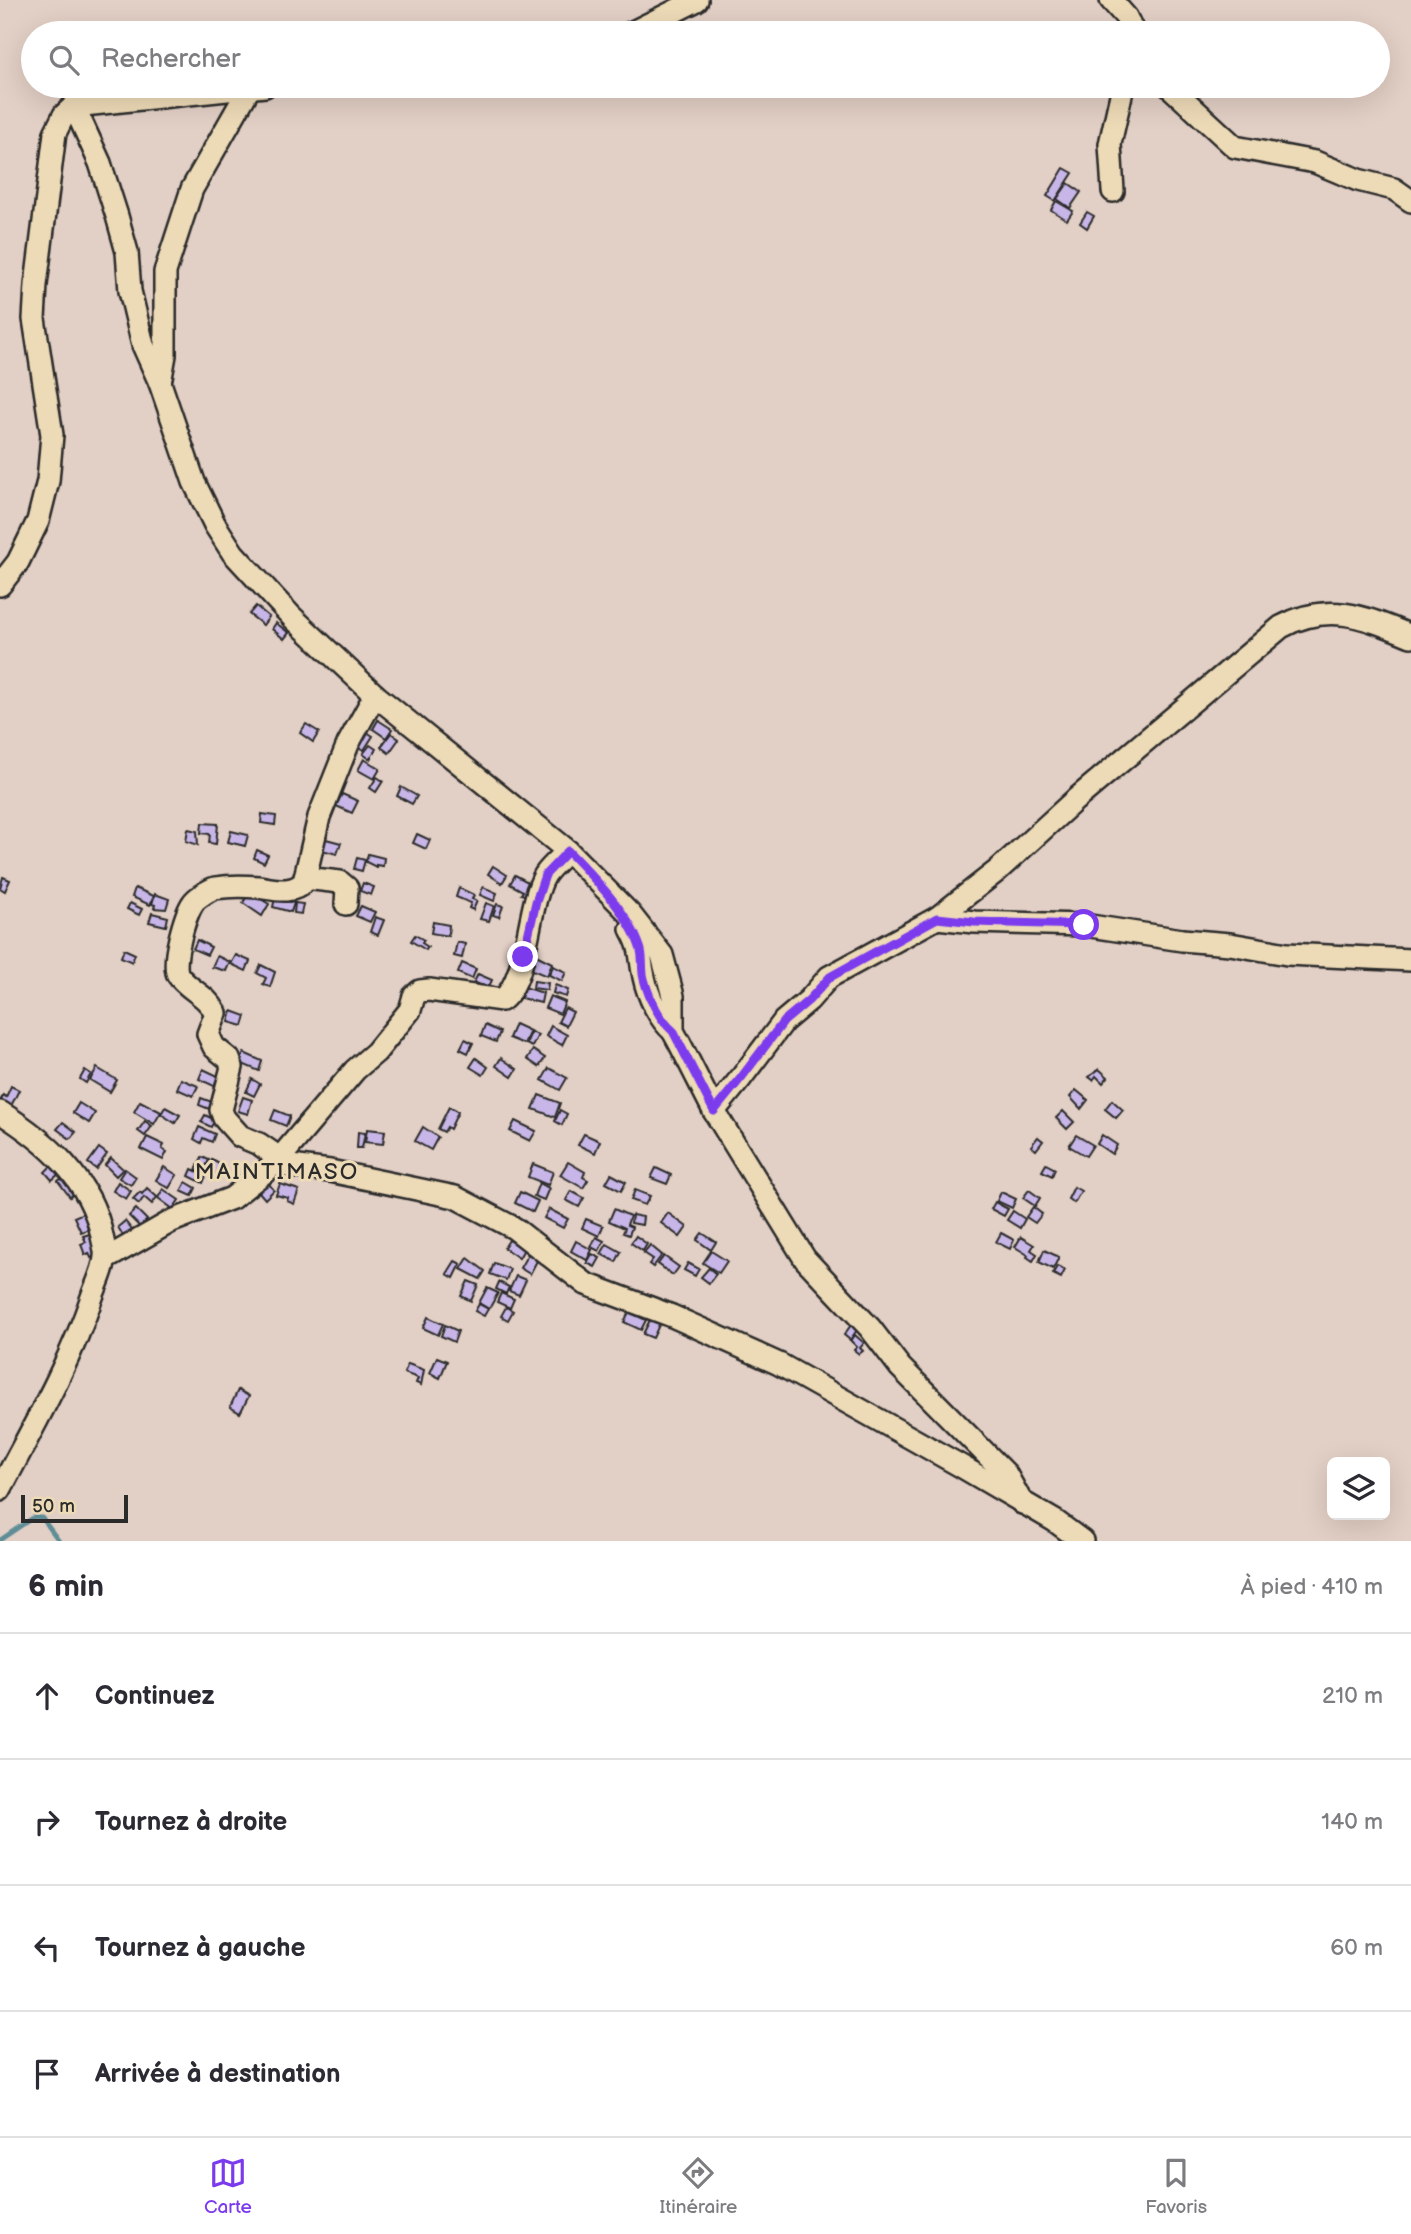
<!DOCTYPE html>
<html lang="fr">
<head>
<meta charset="utf-8">
<style>
	:root { --surface:#fff; --page:#f7f7f7; --text:#2b2b33; --muted:#7c7c81; --line:#e1e1e2; --accent:#7c3aed }
	body { margin:0; font-family:"Balsamiq Sans",sans-serif; background:var(--page); color:var(--text) }
	.controls { position:absolute; right:21px; bottom:21px; display:grid; overflow:hidden; border-radius:10px; box-shadow:0 7px 28px #0002 }
	.controls button { width:63px; height:63px; display:grid; place-items:center; padding:0; border:0; border-bottom:2px solid var(--line); background:var(--surface); color:var(--text); font:35px sans-serif }
	.scale { position:absolute; left:21px; bottom:18px; width:107px; box-sizing:border-box; padding-left:7px; border:4px solid #2b2b2b; border-top:0; font-size:19px; line-height:24px; white-space:nowrap; color:#2b2b2b; -webkit-text-stroke:5px #eddab7; paint-order:stroke }
	.stop { position:absolute; width:21px; height:21px; margin:-16px; border:5px solid #7c3aed; border-radius:50%; background:#fff }
	.stop.end { background:#7c3aed; border-color:#fff; box-shadow:0 2px 7px #0008 }
	.list { margin:0; padding:0; list-style:none }
	h2 { display:flex; justify-content:space-between; align-items:center; height:91px; margin:0; padding:0 28px; font-size:30px }
	h2 small { font-size:23px; font-weight:400; color:var(--muted) }
	.list li { display:grid; grid-template-columns:46px 1fr auto; gap:21px; align-items:center; box-sizing:border-box; height:126px; padding:0 28px; border-top:2px solid var(--line) }
	.list b { display:block; font-size:26px; white-space:nowrap }
	.list em { font-size:23px; font-style:normal; color:var(--muted) }
	.icon { flex:none; width:38px; height:38px; fill:none; stroke:currentColor; stroke-width:2; stroke-linecap:round; stroke-linejoin:round }
	.map { position:relative; flex:none; width:1411px; height:1541px; overflow:hidden }
	.search { position:absolute; background:var(--surface); box-shadow:0 7px 28px #0002; left:21px; right:21px; top:21px; height:77px; display:flex; align-items:center; gap:18px; box-sizing:border-box; padding:0 24px; border-radius:38px; color:var(--muted); font-size:26px }
	.sheet { height:595px; background:var(--surface) }
	nav { display:flex; justify-content:space-around; align-items:center; box-sizing:border-box; height:98px; border-top:2px solid var(--line); background:var(--surface); font-size:19px; color:var(--muted) }
	nav a { display:grid; justify-items:center; gap:4px }
	nav .on { color:var(--accent) }
	.map>svg:first-child { display:block }
	.lines { fill:none; stroke-linecap:round; stroke-linejoin:round }
	.stream { stroke:#5e8d96; stroke-width:4.5 }
	.building { fill:#c7b6e7; stroke:#2b2b2b; stroke-width:2 }
	.minor-casing { stroke:#2b2b2b; stroke-width:26 }
	.minor { stroke:#eddab7; stroke-width:21 }
	.route { stroke:#7c3aed; stroke-width:9 }
	.labels { text-anchor:middle; stroke-width:6; stroke-linejoin:round; paint-order:stroke }
	.quarter-label { font-size:23px; letter-spacing:2px; fill:#2b2b2b; stroke:#eddab7 }
</style>
</head>
<body>
<div class="map">
<svg width="1411" height="1541" viewBox="0 0 1411 1541">
	<rect width="100%" height="100%" fill="#e2cfc5"/>
	<filter id="ink" filterUnits="userSpaceOnUse"><feTurbulence type="fractalNoise" baseFrequency=".0143" numOctaves="2"/><feDisplacementMap in="SourceGraphic" scale="14" xChannelSelector="R" yChannelSelector="G"/><feConvolveMatrix kernelMatrix="1 2 1 2 8 2 1 2 1" color-interpolation-filters="sRGB"/></filter>
	<g filter="url(#ink)">
		<g class="lines">
			<path class="stream" d="M0,1540l34,-23 8,1 17,23"/>
		</g>
		<g class="building">
			<path d="M1064,168l9,5 -18,28 -8,-5z"/>
			<path d="M1068,183l13,9 -11,16 -13,-9z"/>
			<path d="M1056,201l17,10 -6,9 -16,-10z"/>
			<path d="M1087,212l7,4 -7,12 -7,-5z"/>
			<path d="M256,606l13,11 -6,8 -14,-11z"/>
			<path d="M276,623l13,10 -5,6 -12,-10z"/>
			<path d="M378,720l14,9 -6,9 -13,-9z"/>
			<path d="M306,724l13,8 -6,10 -13,-9z"/>
			<path d="M367,732l6,4 -9,14 -6,-3z"/>
			<path d="M391,733l8,6 -10,14 -8,-6z"/>
			<path d="M370,745l6,4 -6,10 -7,-5z"/>
			<path d="M364,759l16,10 -6,10 -16,-9z"/>
			<path d="M377,777l6,4 -7,11 -6,-4z"/>
			<path d="M401,787l16,9 -5,8 -15,-8z"/>
			<path d="M342,794l16,7 -6,12 -16,-7z"/>
			<path d="M262,814l14,2 -1,9 -14,-2z"/>
			<path d="M202,823l16,1 -2,20 -7,-1 1,-9 -9,-1z"/>
			<path d="M188,829l9,2 1,14 -12,-4z"/>
			<path d="M231,831l17,4 -3,11 -17,-4z"/>
			<path d="M417,834l13,6 -4,9 -13,-6z"/>
			<path d="M326,839l15,4 -4,11 -15,-4z"/>
			<path d="M257,850l11,5 -4,8 -10,-5z"/>
			<path d="M368,854l16,4 -1,8 -7,-1v2l-10,-5z"/>
			<path d="M357,858l8,2 -3,11 -8,-2z"/>
			<path d="M493,866l14,9 -5,8 -14,-9z"/>
			<path d="M515,875l13,7 -3,7 5,2 -3,5 -6,-2 2,-3 -13,-7z"/>
			<path d="M3,877l7,3 -5,11 -5,-3z"/>
			<path d="M363,883l11,4 -3,8 -11,-4z"/>
			<path d="M483,887l14,6 -3,8 -14,-6z"/>
			<path d="M135,888l19,8 -4,9 -18,-8z"/>
			<path d="M459,888l15,7 -2,4 5,2 -4,9 -4,-2 2,-5 -15,-6z"/>
			<path d="M249,892l20,12 -7,12 -19,-13z"/>
			<path d="M155,894l14,5 -3,10 -12,-1 1,-3 -3,-1z"/>
			<path d="M275,898l19,5 -3,9 -18,-5z"/>
			<path d="M130,903l12,6 -3,6 -12,-6z"/>
			<path d="M295,903l8,1 -2,10 -7,-1z"/>
			<path d="M486,903l8,3 -5,15 -9,-2z"/>
			<path d="M497,904l6,2 -4,11 -6,-2z"/>
			<path d="M361,906l14,6 -5,10 -14,-6z"/>
			<path d="M152,913l16,4 -2,9 -17,-4z"/>
			<path d="M375,917l9,3 -6,15 -8,-3z"/>
			<path d="M433,922l16,3 -1,11 -17,-3z"/>
			<path d="M415,935l9,5 -2,3 6,4 -2,3 -15,-9z"/>
			<path d="M197,940l14,7 -4,8 -14,-6z"/>
			<path d="M457,942l8,2 -3,14 -8,-2z"/>
			<path d="M124,949l11,5 -3,8 -11,-5z"/>
			<path d="M236,955l14,6 -4,10 -15,-7z"/>
			<path d="M536,955l16,8 -5,13 -17,-7z"/>
			<path d="M217,956l13,6 -4,9 -14,-4z"/>
			<path d="M462,963l14,6 -4,10 -14,-6z"/>
			<path d="M261,965l14,7 -5,15 -7,-3 3,-6 -9,-5z"/>
			<path d="M553,966l13,6 -4,9 -13,-6z"/>
			<path d="M478,974l14,6 -4,9 -14,-7z"/>
			<path d="M534,981l14,2 -1,7 -14,-2z"/>
			<path d="M555,985l13,5 -2,7 -13,-4z"/>
			<path d="M524,987l19,6 -2,10 -20,-5z"/>
			<path d="M550,996l15,6 -5,12 -15,-6z"/>
			<path d="M565,1008l8,4 -7,14 -8,-4z"/>
			<path d="M232,1011l14,5 -3,10 -14,-4z"/>
			<path d="M515,1024l15,7 -6,13 -15,-6z"/>
			<path d="M485,1025l15,7 -4,10 -15,-6z"/>
			<path d="M551,1026l16,9 -5,10 -16,-9z"/>
			<path d="M531,1032l7,3 -6,12 -6,-3z"/>
			<path d="M465,1039l8,4 -5,10 -8,-4z"/>
			<path d="M533,1050l12,8 -6,9 -12,-8z"/>
			<path d="M244,1053l18,8 -3,10 -19,-8z"/>
			<path d="M476,1058l12,9 -5,8 -13,-8z"/>
			<path d="M501,1058l16,11 -5,8 -16,-11z"/>
			<path d="M97,1068l20,12 -7,12 -20,-12z"/>
			<path d="M549,1068l18,10 -7,12 -18,-10z"/>
			<path d="M203,1069l15,7 -4,10 -15,-7z"/>
			<path d="M1099,1069l9,8 -5,6 -7,-7 -3,4 -4,-3z"/>
			<path d="M85,1070l6,4 -5,9 -6,-4z"/>
			<path d="M181,1079l17,7 -5,10 -16,-7z"/>
			<path d="M252,1079l8,5 -6,12 -8,-4z"/>
			<path d="M11,1086l8,4 -9,18 -10,-6 3,-7 3,2z"/>
			<path d="M1076,1090l12,10 -7,9 -11,-12z"/>
			<path d="M539,1095l21,8 -5,14 -22,-8z"/>
			<path d="M243,1097l9,3 -4,14 -10,-3z"/>
			<path d="M201,1098l11,4 -3,7 -10,-4z"/>
			<path d="M1112,1100l11,10 -7,8 -11,-9z"/>
			<path d="M140,1101l21,11 -7,12 -20,-12z"/>
			<path d="M79,1103l16,10 -6,10 -16,-10z"/>
			<path d="M165,1107l15,8 -5,8 -14,-9z"/>
			<path d="M449,1107l9,5 -8,17 -3,-2 -3,5 -6,-3z"/>
			<path d="M275,1110l15,6 -4,10 -15,-6z"/>
			<path d="M560,1110l7,4 -5,11 -7,-4z"/>
			<path d="M1063,1111l11,11 -7,7 -11,-11z"/>
			<path d="M205,1115l10,5 -4,7 -10,-5z"/>
			<path d="M145,1121l7,5 -7,10 -7,-5z"/>
			<path d="M515,1121l21,10 -6,10 -20,-10z"/>
			<path d="M63,1122l13,10 -6,7 -13,-10z"/>
			<path d="M199,1127l16,7 -3,8 -9,-4 -2,5 -7,-4z"/>
			<path d="M423,1127l15,10 -7,13 -16,-9z"/>
			<path d="M367,1129l18,2 -2,13 -18,-2z"/>
			<path d="M358,1132l7,1 -3,15h-5z"/>
			<path d="M584,1134l16,7 -5,12 -17,-8z"/>
			<path d="M1076,1135l17,10 -7,11 -17,-10z"/>
			<path d="M1102,1135l15,10 -5,9 -15,-10z"/>
			<path d="M147,1137l17,8 -2,4 5,3 -4,8 -22,-11z"/>
			<path d="M1038,1137l5,4 -7,9 -5,-4z"/>
			<path d="M99,1148l8,6 -11,15 -8,-6z"/>
			<path d="M202,1157l7,3 -6,13 -7,-3z"/>
			<path d="M111,1158l12,11 -7,7 -11,-11z"/>
			<path d="M212,1160l13,7 -5,10 -13,-6z"/>
			<path d="M568,1162l17,10 -2,5 5,3 -5,8 -23,-13z"/>
			<path d="M54,1163l7,9 -9,8 -7,-8z"/>
			<path d="M533,1164l20,8 -5,13 -20,-8z"/>
			<path d="M1046,1164l9,5 -3,7 -10,-5z"/>
			<path d="M164,1167l13,8 -8,13 -13,-8z"/>
			<path d="M656,1168l15,7 -4,9 -16,-6z"/>
			<path d="M125,1169l11,8 -5,8 -12,-7z"/>
			<path d="M192,1169l14,7 -3,7 -14,-7z"/>
			<path d="M611,1174l15,8 -5,9 -15,-8z"/>
			<path d="M64,1177l11,16 -5,4 -12,-16z"/>
			<path d="M118,1182l13,9 -5,8 -13,-8z"/>
			<path d="M186,1182l10,6 -4,8 -11,-5z"/>
			<path d="M268,1183l6,7 -9,9 -7,-8z"/>
			<path d="M539,1183l10,5 -5,12 -10,-4z"/>
			<path d="M280,1184l19,6 -5,14 -7,-3 1,-3 -12,-3z"/>
			<path d="M1074,1187l7,4 -7,12 -6,-4z"/>
			<path d="M147,1188l10,9 -5,7 -8,-7 -5,7 -6,-5 7,-7 2,2z"/>
			<path d="M163,1189l16,11 -6,9 -15,-11z"/>
			<path d="M635,1190l15,6 -5,9 -14,-5z"/>
			<path d="M1029,1190l11,8 -5,8 -12,-8z"/>
			<path d="M571,1191l13,7 -5,9 -13,-7z"/>
			<path d="M520,1192l18,9 -5,11 -18,-9z"/>
			<path d="M1001,1192l15,7 -4,9 -15,-7z"/>
			<path d="M995,1202l13,7 -4,7 -13,-7z"/>
			<path d="M1033,1207l9,7 -7,9 -9,-6z"/>
			<path d="M136,1209l11,11 -4,4 5,5 -8,-2 -11,-11z"/>
			<path d="M549,1209l19,10 -5,9 -19,-10z"/>
			<path d="M614,1209l16,7 -3,9 5,2 -3,8 -6,-2 2,-5 -16,-7z"/>
			<path d="M1013,1211l12,8 -5,9 -13,-8z"/>
			<path d="M83,1213l6,16 -8,3 -7,-15z"/>
			<path d="M668,1213l19,14 -7,10 -19,-14z"/>
			<path d="M632,1215l11,2 -1,8 -11,-2z"/>
			<path d="M586,1219l17,7 -4,10 -17,-8z"/>
			<path d="M125,1221l10,13 -9,7 -8,-14z"/>
			<path d="M702,1233l14,9 -5,8 -14,-10z"/>
			<path d="M1001,1233l13,7 -4,9 -14,-7z"/>
			<path d="M90,1234l8,21 -7,3 -2,-5 -4,2 -4,-11 5,-2 -3,-6z"/>
			<path d="M636,1236l11,8 -4,7 -12,-8z"/>
			<path d="M596,1237l8,4 -5,10 -8,-4z"/>
			<path d="M1021,1237l13,8 -3,5 6,4 -4,7 -6,-4 1,-2 -13,-8z"/>
			<path d="M509,1240l15,9 -5,9 -15,-10z"/>
			<path d="M576,1241l16,9 -5,10 -16,-9z"/>
			<path d="M607,1244l14,8 -5,10 -15,-8z"/>
			<path d="M650,1245l12,10 -9,12 -4,-3 4,-5 -9,-6z"/>
			<path d="M1044,1250l15,7 -6,12 -14,-7z"/>
			<path d="M711,1251l16,10 -8,12 -16,-10z"/>
			<path d="M529,1252l10,5 -9,17 -10,-6z"/>
			<path d="M592,1254l8,4 -5,9 -8,-4z"/>
			<path d="M664,1256l15,11 -6,8 -15,-11z"/>
			<path d="M468,1258l17,13 -5,8 -19,-10z"/>
			<path d="M455,1261l6,3 -7,14 -7,-4z"/>
			<path d="M494,1263l16,6 -4,11 -16,-6z"/>
			<path d="M688,1263l11,6 -4,7 -11,-6z"/>
			<path d="M1057,1266l8,4 -4,8 -8,-4z"/>
			<path d="M709,1268l7,6 -7,9 -8,-6z"/>
			<path d="M516,1276l10,4 -7,15 -10,-4z"/>
			<path d="M468,1281l10,4 -7,16 -10,-5z"/>
			<path d="M499,1282l10,5 -3,7 -10,-5z"/>
			<path d="M487,1288l11,5 -9,16 -10,-6z"/>
			<path d="M501,1293l13,6 -4,9 -13,-6z"/>
			<path d="M479,1304l9,5 -4,7 -9,-5z"/>
			<path d="M506,1307l7,4 -5,9 -7,-4z"/>
			<path d="M629,1312l17,8 -5,10 -17,-8z"/>
			<path d="M428,1317l15,7 -5,11 -15,-7z"/>
			<path d="M651,1318l9,5 -7,15 -10,-4z"/>
			<path d="M445,1325l13,6 -4,11 -13,-6z"/>
			<path d="M851,1325l6,5 -7,10 -6,-5z"/>
			<path d="M855,1335l9,8 -4,5 3,3 -4,3 -5,-4 3,-3 -6,-6z"/>
			<path d="M437,1357l10,4 -7,17 -10,-5z"/>
			<path d="M408,1364l16,6 -3,15 -5,-2 2,-5 -14,-5z"/>
			<path d="M238,1390l11,6 -9,17 -10,-6z"/>
		</g>
		<g class="lines">
			<g class="minor-casing">
				<g id="minor">
					<path d="M1111,0l15,17 8,16"/>
					<path d="M631,33l66,-33"/>
					<path d="M1169,86l66,61 80,15 43,18 36,9 17,12"/>
					<path d="M74,106l26,57 17,53 10,36 3,39 13,54 17,38 34,99 21,43 18,28 59,64 83,78 193,156 62,63 32,41 11,41v35l7,13 34,67 91,148 65,69 30,39 106,107 16,29"/>
					<path d="M1113,191l-3,-47 13,-58"/>
					<path d="M160,383l5,-28v-83l27,-83 58,-102"/>
					<path d="M0,585l18,-23 20,-41 10,-40 4,-46 -18,-116 2,-34 19,-152 9,-18 10,-9 191,-20"/>
					<path d="M305,878l35,4 7,6 -1,16"/>
					<path d="M937,918l60,-47 78,-71 206,-173c47,-26 84,-10 130,9"/>
					<path d="M631,929c12,22 8,26 13,48 4,19 15,42 29,54"/>
					<path d="M714,1111l27,-33 43,-57 25,-21 20,-23 108,-59 37,4 110,3 98,15 48,4 57,10 124,6"/>
					<path d="M0,1112c46,29 91,67 102,124 1,6 4,15 3,21 -1,13 -9,28 -13,40 -23,68 -59,130 -92,193"/>
					<path d="M281,1159l-22,-15 -19,-8 -16,-18 -3,-8 11,-43 -3,-8 -15,-12 -6,-13 8,-21c-10,-19 -28,-23 -38,-38 -7,-11 7,-61 15,-72 3,-5 16,-13 22,-15 12,-2 31,-2 43,-1 16,2 33,8 46,-5l15,-65 29,-73 27,-49"/>
					<path d="M275,1164l80,-94 21,-18 34,-42 4,-14 6,-5 9,-1 73,10c27,-21 25,-95 43,-125 6,-9 16,-17 23,-24"/>
					<path d="M106,1256h5l61,-35 60,-23 43,-34 55,7 125,26 59,31 72,56 86,32 107,48 180,101 96,56 27,20"/>
				</g>
			</g>
			<use href="#minor" class="minor"/>
		</g>
	</g>
	<g class="lines" filter="url(#ink)">
		<path class="route" d="M523,957l13,-55 9,-27 23,-24c25,26 60,61 72,96 4,10 1,22 4,32 5,19 15,40 29,52l41,80 27,-33 43,-57 25,-21 21,-23 107,-59 37,4 110,3"/>
	</g>
	<g class="labels">
		<g class="quarter-label">
			<text x="277" y="1179">MAINTIMASO</text>
		</g>
	</g>
</svg>
<div class="controls">
<button><svg class="icon" aria-label="layers" viewBox="0 0 24 24"><path d="M12 4l9 5-9 5-9-5zM3 14l9 5 9-5"/></svg></button>
</div>
<div class="scale">50 m</div>
<div class="stop" style="left:1084px;top:925px"></div>
<div class="stop end" style="left:523px;top:957px"></div>
<div class="search"><svg class="icon" aria-label="search" viewBox="0 0 24 24"><circle cx="10" cy="10" r="6"/><path d="M15 15l6 6"/></svg>Rechercher</div>
</div>
<section class="sheet">
<h2>6 min<small>À pied · 410 m</small></h2>
<ul class="list">
<li><svg class="icon" aria-label="ahead" viewBox="0 0 24 24"><path d="M12 20V5M6 11l6-6 6 6"/></svg><div><b>Continuez</b></div><em>210 m</em></li>
<li><svg class="icon" aria-label="right" viewBox="0 0 24 24"><path d="M7 20v-9h11M14 6l5 5-5 5"/></svg><div><b>Tournez à droite</b></div><em>140 m</em></li>
<li><svg class="icon" aria-label="left" viewBox="0 0 24 24"><path d="M17 20v-9H6M10 6l-5 5 5 5"/></svg><div><b>Tournez à gauche</b></div><em>60 m</em></li>
<li><svg class="icon" aria-label="arrive" viewBox="0 0 24 24"><path d="M6 21V4h12l-3 4 3 4H6"/></svg><div><b>Arrivée à destination</b></div></li>
</ul>
</section>
<nav>
<a class="on"><svg class="icon" aria-label="map" viewBox="0 0 24 24"><path d="M3 6l6-2 6 2 6-2v14l-6 2-6-2-6 2zM9 4v14M15 6v14"/></svg>Carte</a>
<a><svg class="icon" aria-label="directions" viewBox="0 0 24 24"><path d="M12 3l9 9-9 9-9-9zM9 14v-3h6M13 9l2 2-2 2"/></svg>Itinéraire</a>
<a><svg class="icon" aria-label="saved" viewBox="0 0 24 24"><path d="M7 4h10v16l-5-4-5 4z"/></svg>Favoris</a>
</nav>
</body>
</html>
